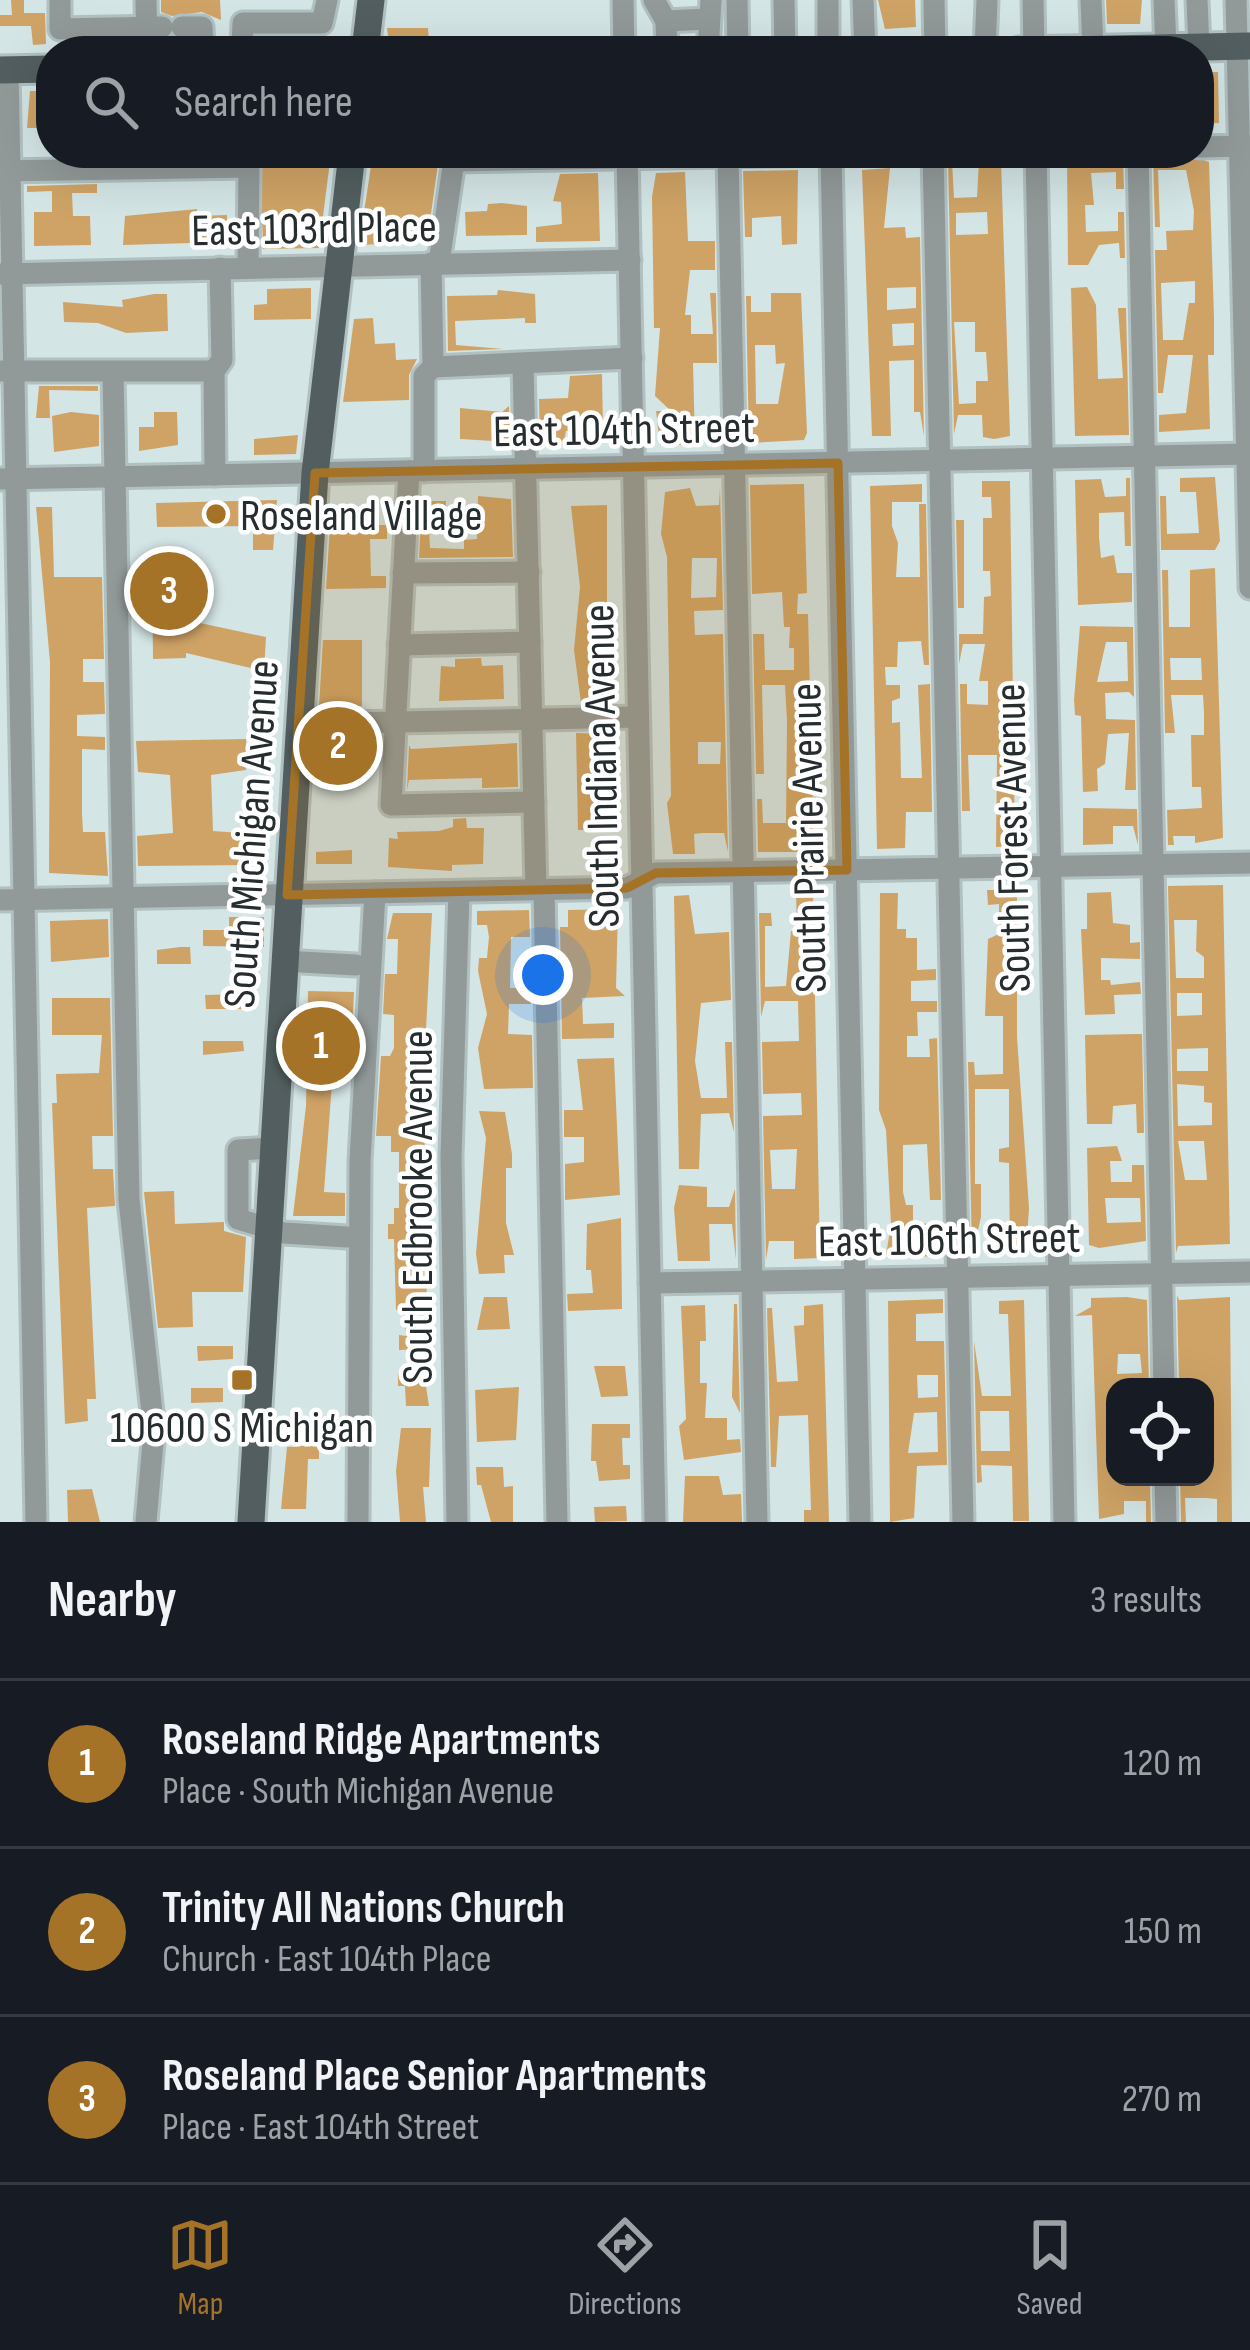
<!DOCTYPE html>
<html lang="en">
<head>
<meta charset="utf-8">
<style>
	:root { --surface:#171b24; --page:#20242c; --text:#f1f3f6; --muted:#9ea1a6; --line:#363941; --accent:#a47328 }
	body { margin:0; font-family:"Sofia Sans Condensed",sans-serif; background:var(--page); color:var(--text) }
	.controls { position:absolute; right:36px; bottom:36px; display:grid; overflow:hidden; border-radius:24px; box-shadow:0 12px 48px #0002 }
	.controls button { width:108px; height:108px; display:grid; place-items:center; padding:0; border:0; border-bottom:3px solid var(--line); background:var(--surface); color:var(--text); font:60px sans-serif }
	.you { position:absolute; left:543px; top:975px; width:42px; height:42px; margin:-30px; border:9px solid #fff; border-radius:50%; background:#1a73e8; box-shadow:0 0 0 18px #1a73e833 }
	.badge { display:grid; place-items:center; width:78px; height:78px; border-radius:50%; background:var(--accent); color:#fff; font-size:39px; font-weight:700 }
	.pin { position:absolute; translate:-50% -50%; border:6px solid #fff; box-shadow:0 3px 12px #0006 }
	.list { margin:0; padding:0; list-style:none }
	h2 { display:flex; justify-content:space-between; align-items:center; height:156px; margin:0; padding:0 48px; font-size:51px }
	h2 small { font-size:39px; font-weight:400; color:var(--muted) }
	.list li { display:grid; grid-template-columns:78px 1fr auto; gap:36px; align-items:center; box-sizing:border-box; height:168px; padding:0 48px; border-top:3px solid var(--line) }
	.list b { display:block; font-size:45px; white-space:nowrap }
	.list p { margin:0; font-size:39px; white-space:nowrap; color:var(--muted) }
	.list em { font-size:39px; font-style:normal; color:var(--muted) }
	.icon { flex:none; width:66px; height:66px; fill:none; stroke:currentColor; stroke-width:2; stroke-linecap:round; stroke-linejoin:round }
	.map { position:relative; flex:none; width:1250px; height:1522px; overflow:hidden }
	.search { position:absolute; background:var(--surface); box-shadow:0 12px 48px #0002; left:36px; right:36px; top:36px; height:132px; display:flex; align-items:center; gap:30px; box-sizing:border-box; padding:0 42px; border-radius:48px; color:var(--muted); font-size:45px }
	.sheet { height:660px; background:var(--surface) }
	nav { display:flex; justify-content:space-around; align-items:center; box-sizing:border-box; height:168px; border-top:3px solid var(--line); background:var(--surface); font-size:33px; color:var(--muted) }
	nav a { display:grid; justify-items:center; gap:6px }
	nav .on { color:var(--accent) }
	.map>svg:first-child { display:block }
	.building { fill:#cfa366; fill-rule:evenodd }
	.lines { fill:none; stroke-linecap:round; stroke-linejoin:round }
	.minor-casing { stroke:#b1c0c1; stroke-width:27 }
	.major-casing { stroke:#b1c0c1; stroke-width:33 }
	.minor { stroke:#929999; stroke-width:21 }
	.major { stroke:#525e5f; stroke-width:27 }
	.marked { fill:#a47328; fill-opacity:0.2; stroke:#a47328; stroke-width:9; stroke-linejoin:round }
	.poi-dot { fill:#a47328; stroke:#fff; stroke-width:4.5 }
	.labels { text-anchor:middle; stroke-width:9; stroke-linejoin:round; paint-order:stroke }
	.street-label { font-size:45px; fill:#262d2e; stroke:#fff }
	.poi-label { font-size:45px; fill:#262d2e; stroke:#fff; text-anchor:start }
</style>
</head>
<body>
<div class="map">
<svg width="1250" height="1522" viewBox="0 0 1250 1522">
	<rect width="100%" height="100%" fill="#d4e5e6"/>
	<g class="building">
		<path d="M11,0h13v13h21l1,31 -13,1 -2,-19h-31v-11h12z"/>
		<path d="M161,0h59l1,20 -19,-8 -30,4 -11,-4z"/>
		<path d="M878,0h37l1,27 -31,2z"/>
		<path d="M1106,0h36l-2,24h-33z"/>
		<path d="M387,28h41l1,14 -40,1z"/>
		<path d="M1199,72h19l1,51 -20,1z"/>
		<path d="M30,91h21v37h-24z"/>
		<path d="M260,153h71l-12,95 -56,1z"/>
		<path d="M1186,154l23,8 5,156v37h-6l2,74 -51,3v-17l27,-2 7,-58h-25l-5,38h-5l-3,-143h12l-1,-19 27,-1 1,-19 -8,-41h-28l2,57h-5l-2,-70zM1195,281v22h-6l-6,37h-20l-2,-57z"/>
		<path d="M1067,158h56l1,31h-8v-17l-25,1 3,32h-9l1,27 32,-1v-19h6l1,46h-5l-1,-15 -20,2 -11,20h-20z"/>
		<path d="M1001,160l9,276 -16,3 -11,-2 -1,-22h-24l-4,19 -6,-273h4l2,37 23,-1 2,-36zM987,212l1,22 -32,1v-22zM954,322h21v30h11l2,29h-12v22l-17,1z"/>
		<path d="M438,164l-11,78 -68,3 12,-79z"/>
		<path d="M890,168l-6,60 21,-1 1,11 14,-1 4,199 -4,-24h-6v-52l-25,1 2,75h-19l-10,-266zM916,287v21l-29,2v-22zM914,323v22l-21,1 -1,-22z"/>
		<path d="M798,170l-1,74 -15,1 -1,-29 -29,2v19h-7l-2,-66z"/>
		<path d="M685,172l3,69h27v29h-25l-5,45h6v19h22l-3,-41h6l1,70h-24l2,82h-35l-4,-34h15l-16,-15 5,-68h-6l-2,-131 4,-24z"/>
		<path d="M598,173l2,68 -64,1v-15l26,-3 -1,-22 -8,-1 7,-27z"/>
		<path d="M97,184v9h-25l1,23h17l1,29 -57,1v-34h18v-21l-25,1v-6z"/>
		<path d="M502,203l25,3v29l-61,1 -1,-24 22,-1 1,-7z"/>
		<path d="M197,209v7l30,-1 -1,27 -103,3 2,-29z"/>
		<path d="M1087,287l9,18 2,74 25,-1 -5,-70h8l3,127 -54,1 -4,-148z"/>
		<path d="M311,288v31l-57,1v-15l13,-1v-15z"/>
		<path d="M498,290l37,4 1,29h-11v-5l-70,3 1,24 47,4 -55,2 -1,-55 50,-1z"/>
		<path d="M771,293h30l6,140 -3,7 -55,3 -3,-147h5v16h20zM755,345h20l1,19 9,-1 -7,41h-22z"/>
		<path d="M154,294h13l1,37 -42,2 -28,-10 -34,-1 -1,-20 60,5 -1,-7z"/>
		<path d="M373,318l2,26 20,-1 1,17 21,-1 -8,16v25l-66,2 11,-83z"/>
		<path d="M602,374l1,56 -37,1 -3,15h-23l-1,-47 29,-1 2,-22z"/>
		<path d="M39,386h59v5l-49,-1 1,28h-14z"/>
		<path d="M509,406l1,36 -50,-3v-31l42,4z"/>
		<path d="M71,412l28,3v31l-45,6 -2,-36z"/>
		<path d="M154,412h23l1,33 -39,6v-24h15z"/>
		<path d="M298,435l-2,19 -42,1v-16z"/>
		<path d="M1215,477l5,64 -5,9h-54l-1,-54h6l1,38 32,-1 -3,-41h-16v-14z"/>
		<path d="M1126,478h4l1,68h-6l-1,-34 -25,1v24l2,21 13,-3 3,18h15v29l-54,3 -3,-125 26,-1 4,18 21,-1z"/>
		<path d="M982,481h28l5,365 -19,1 1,-92h-29l2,56h-8l-2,-127h7v20l21,1v-24h-9l6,-37h-22l-4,20v-30h24l1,-37 7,-1 -1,-25h-7v-53h9l-1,-21h-9z"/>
		<path d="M804,484l3,109 -9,1 -1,20h11l6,238h-56l-1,-53h5l1,24h23l1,-102 -2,-36h-23l2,89h-8l-3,-140h11l1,36h29v-22h-5l1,-21h-6l-2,-35 -30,2 -2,-109z"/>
		<path d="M922,484v18h-30v24l6,17 -2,34h24l-1,-73h7l3,161h-5l-3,-24 -23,1 -1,25h-12l1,18h14v13l-8,3v22l8,-1 1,56h21l-4,-93 12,-1 2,128h-26l-1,36 -28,1 -7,-363z"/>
		<path d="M720,487l3,123 -29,1 1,24 28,-1 5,218 -4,-19h-22l-8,1 1,20h-22l-6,-51 4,-7 -4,-239 -6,-23 4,-42 25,-4 6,18 23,-1zM692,558h25l-1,39 -25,1zM698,742h23l-1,22h-22z"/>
		<path d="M478,496l33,3 2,58 -94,1 3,-57h24v27h-17l1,20 34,1v-9l13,-1z"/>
		<path d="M277,500l-4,50h-20v-24l-96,1 -1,-24z"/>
		<path d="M607,505v197l-26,1 -7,-53 6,-63 -9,-81z"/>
		<path d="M36,507h16l2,70h48l2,82h-21v23h21l1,32 -28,1v21l28,1v13l-23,-1v64l1,19h22l3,44 -59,-3 1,-211z"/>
		<path d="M956,520h8v88h-6z"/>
		<path d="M348,525h39v14h-17l1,37h15v12l-60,1 4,-63z"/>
		<path d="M186,562v58l80,17 -2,34 -78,-18v5l-33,1 -1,-96z"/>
		<path d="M1215,568l8,270 -28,5v-7h-22l1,9h-6l-1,-35 35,-2 -1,-21h-9l-1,-52h13v-22l-1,-18h-32l4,38h-10l-3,-163h6l1,57h21v-57zM1170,658h31l1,22h-31z"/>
		<path d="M1080,626l53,1 1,70 -5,-5 -24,1 1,26 29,1 1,70h-11l4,-57 -21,1 -3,30 -8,5 1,22 -15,1 -2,-76 -6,-1 -1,-15zM1106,642h21l1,39 -31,1z"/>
		<path d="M323,640h39v66h-43z"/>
		<path d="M481,658l1,8 21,-1 1,34 -65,2 2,-35 14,1v-8z"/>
		<path d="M576,733l35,1 2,96h-35z"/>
		<path d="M246,739v31l-35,5 2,56 42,3 -2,31 -115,1 -1,-30 36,-3 -3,-58 -32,-3 -2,-31z"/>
		<path d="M517,743l1,44 -36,1v-10l-42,1 -31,1 -2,10 2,-45 2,4z"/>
		<path d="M1083,808l54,1 1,36 -5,-19h-20v18l-30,1z"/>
		<path d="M466,818l1,10h17l-1,36 -31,1v6l-64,-4 1,-29 9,1 -1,-7 42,-1 14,-4v-8z"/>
		<path d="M352,850v14h-36v-12z"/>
		<path d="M1223,885l7,359 -52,2 -2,7 -8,-367zM1174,920h23l-1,31 8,6v21h-28zM1177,993h25v22l-25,1zM1208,1048v23h-31v-22zM1177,1084l27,2v16l8,1v22l-34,1zM1178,1141h26l3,39h-22z"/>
		<path d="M987,890h30v147l12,171 -3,46h-16l-1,-91 -10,-1v-13l10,-2v-58h-34v95h6v33l-9,39 -4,-194h6l1,13 28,-1v-58h-18l3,-77 11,-5v-30l-11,1z"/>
		<path d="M1111,892l2,31 17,2v18l10,-1v17l-39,-1v22h9l1,5 29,-3 1,12 -27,1 1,19 -30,1 -4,-86h6v-36z"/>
		<path d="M880,893h18l-1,36h9v9h11v32l19,-1v11l-25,1v20h26v11h-20l1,24h-11v21h23l-1,-18 8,-1 4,162h-11l-3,-56 -24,1v47l3,13h7v19l28,-1 1,34 -56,-2 5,-31 -5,-94 -7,-20z"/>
		<path d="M796,894h17l7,364 -26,1v-18h-25l-3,19 -3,-144 39,-1 -1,-22 -38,1 -1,-52 37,-1 -1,-40h-33l-4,16 -2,-104h12l1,13h-7v61l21,-1 5,-55h6zM797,1149l-2,40h-23l-2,-39z"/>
		<path d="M689,895l6,39 34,-2 2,68 -30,3 -6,58 6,37h26l-2,-56h7l2,90 -5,-19 -28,1 -2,55h-20l-5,-273z"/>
		<path d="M618,909l-2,79 9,8 -43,2 1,26 31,-1v15l-52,1 -2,-112h8v-17z"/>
		<path d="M529,910l1,27h-19l-1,51h21v16h-22l-1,30 24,1 1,53 -49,1 -6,-41 9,-34 -9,-43 1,-13h8l2,-21 -2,-12h-10v-14z"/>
		<path d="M393,913h39l-10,194 3,44 -6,1 -1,20v52l11,30 -6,95 -24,1v-15l7,1 -4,-26h-6l-2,-71h-6v-15h6v-16h5v-56h-8v-16h-15l5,-80h9l4,-8v-33l-11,-1 2,-40h12l1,-35h-11z"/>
		<path d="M229,917h35v30l-61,-1v-16h26z"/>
		<path d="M108,919l1,38 -58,5 -1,-41z"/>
		<path d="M180,947h10l1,17h-34v-14z"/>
		<path d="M308,991l46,1 -1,23 -16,-1 -13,178 21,1v23h-52l13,-110z"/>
		<path d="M245,994v15h-39l-1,-14z"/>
		<path d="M52,998h58l3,138h-21l1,33h20l2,37 -28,2 9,191h-9l1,22 -23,3 -13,-321h5l-1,-29 43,-1 3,-38h-50z"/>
		<path d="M1136,1034h6l2,99h-7l-1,-29 -23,2 -1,18h-25l-2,-89z"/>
		<path d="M203,1041h40l1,10 -41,4z"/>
		<path d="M614,1058l6,137 -55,5v-36l19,-2v-25h-20v-27h19l-6,-51z"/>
		<path d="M479,1111l26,1 7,42v14h-6v55l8,32h-10l1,18 -26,1 -3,-20 10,-116z"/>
		<path d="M1117,1146l5,15h-12l1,21h21v-17h12l2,76 -47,7 -10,-3 -2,-97zM1105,1198h35l1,24 -34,1z"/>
		<path d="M679,1185l28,2v20h22l6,-18 1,71 -4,-36h-23l1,37h-32l-4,-53z"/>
		<path d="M174,1191l1,33 49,-2v9l22,6 -3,55h-51l1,35 -35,1 -14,-136z"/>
		<path d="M621,1218l1,91 -54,2 -1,-17 26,-1 -2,-23h-5l1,-46z"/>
		<path d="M1177,1295l2,5 51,-3 2,225h-15v-23l-11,-1h-21l1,24h-5l-1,-45h25l1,-88 -27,-2z"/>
		<path d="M484,1297h23l3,32 -33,1z"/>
		<path d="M1127,1297l20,3 2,87h-34v90h35l1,45h-5v-21h-22v13l-25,5 -7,-204 -17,1 16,-9v-9zM1118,1354h22l2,19 -25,1z"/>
		<path d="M943,1299v14l-27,1v27h28l3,124 -30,1 -3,52 -24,4 -2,-221zM917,1375h21v22l-20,1zM937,1412l1,40 -30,1 6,-40z"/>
		<path d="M1024,1300l5,221h-16l-1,-55 -31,-1 1,17 -5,1 -3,-142 8,55h29l-3,-82h-9v-13zM980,1411h29l1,40h-29z"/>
		<path d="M734,1304h3l3,109 -8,-16z"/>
		<path d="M823,1304l6,218h-25v-12h7l-3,-95 -29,1 -3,51h-5l-4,-159h5l5,74 21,-1 -4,-55 10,-1v-19z"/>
		<path d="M705,1305l1,36h-6v42h7l-2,35h22v22l13,-1 1,13 -57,8 -5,-34 7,-7 -5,-113z"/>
		<path d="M197,1346h36v13l-35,2z"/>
		<path d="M594,1366h31l3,30 -27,1z"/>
		<path d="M398,1373h26l5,33h-23l-1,-20h-7z"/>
		<path d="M519,1387l-3,53 -39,2 -2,-52z"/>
		<path d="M191,1388h32v14l-32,1z"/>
		<path d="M592,1424h38v14h-8l1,27h7v14l-31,2 -3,-20h-5z"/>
		<path d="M401,1428h30l-2,59h-6l3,35h-26l-4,-51z"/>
		<path d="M319,1445v14h-11l-2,50h-25l6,-62z"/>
		<path d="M476,1467h27l1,20 9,-1v36h-22l-10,-37h-4z"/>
		<path d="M685,1476h34l4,19 18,-1 1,28h-59z"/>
		<path d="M92,1489l8,33h-32l-1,-32z"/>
		<path d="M626,1506l1,15 -32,1 -1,-15z"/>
	</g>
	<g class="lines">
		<g class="minor-casing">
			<g id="minor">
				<path d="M60,0v29l102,-2"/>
				<path d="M146,0l1,51"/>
				<path d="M623,0l1,51"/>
				<path d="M654,0l12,21 41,-2"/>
				<path d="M737,0l1,51"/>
				<path d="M784,0l1,51"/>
				<path d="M828,0v51"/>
				<path d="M863,0l2,51"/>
				<path d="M934,0l1,51"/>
				<path d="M1033,0l1,51"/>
				<path d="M1091,0l2,50"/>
				<path d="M1164,0l2,48"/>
				<path d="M1197,0l2,48"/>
				<path d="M1236,0l14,588"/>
				<path d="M666,21l1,30"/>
				<path d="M182,27h20l1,24"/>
				<path d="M242,51l1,-28h79l5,-23"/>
				<path d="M708,51l3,-51"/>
				<path d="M985,51l2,-51"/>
				<path d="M8,70l28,1452"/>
				<path d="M1199,147l50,-1"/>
				<path d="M627,153l28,1369"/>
				<path d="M831,153l29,1369"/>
				<path d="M933,153l30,1369"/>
				<path d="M1036,153l28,1369"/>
				<path d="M1138,153l26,1234"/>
				<path d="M728,156l29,1366"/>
				<path d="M454,161l437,-8"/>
				<path d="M0,171l249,-4 -1,100"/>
				<path d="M431,263l2,104"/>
				<path d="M439,263l16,-110"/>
				<path d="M1,274l629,-14"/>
				<path d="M523,366l13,524"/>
				<path d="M0,371h214"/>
				<path d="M113,372l16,828 25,231 -8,91"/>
				<path d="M409,471l-18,334 143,-3"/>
				<path d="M424,471v-95l9,-9 199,-9"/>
				<path d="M215,475l-1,-104 8,-11 -2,-92"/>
				<path d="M1,479l1249,-25"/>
				<path d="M403,573l126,-1"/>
				<path d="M399,645l131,-3"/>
				<path d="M299,724l339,-7"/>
				<path d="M544,890l13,632"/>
				<path d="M0,900l627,-12 29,-15 594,-10"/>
				<path d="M283,961l73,4"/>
				<path d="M273,1148l-35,2v69l46,14 63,4"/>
				<path d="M650,1283l600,-11"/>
				<path d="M1165,1477l1,45"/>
				<path d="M358,1522l2,-361 15,-268"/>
				<path d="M457,1522l-6,-365 8,-265"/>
			</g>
		</g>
		<g class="major-casing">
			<g id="major">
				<path d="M365,51l6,-51"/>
				<path d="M1019,51l231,-5"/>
				<path d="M0,70l51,-1"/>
				<path d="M251,1522l64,-1049 37,-320"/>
			</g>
		</g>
		<use href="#minor" class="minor"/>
		<use href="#major" class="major"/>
	</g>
	<path class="marked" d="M838,463l9,407 -191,3 -29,15 -340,7 28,-422z"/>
	<g class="poi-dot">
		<circle cx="216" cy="514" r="12"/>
		<rect x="230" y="1368" width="24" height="24" rx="6"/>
	</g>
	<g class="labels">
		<g class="street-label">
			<text transform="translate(314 227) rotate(-1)" y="16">East 103rd Place</text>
			<text transform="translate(624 428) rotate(-1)" y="16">East 104th Street</text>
			<text transform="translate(600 766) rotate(-91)" y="16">South Indiana Avenue</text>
			<text transform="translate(250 834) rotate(-86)" y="16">South Michigan Avenue</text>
			<text transform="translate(807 838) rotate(-91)" y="16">South Prairie Avenue</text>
			<text transform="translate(1011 838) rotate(-91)" y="16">South Forest Avenue</text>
			<text transform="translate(416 1207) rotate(-90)" y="16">South Edbrooke Avenue</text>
			<text transform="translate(949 1238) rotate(-1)" y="16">East 106th Street</text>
		</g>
		<g class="poi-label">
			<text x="240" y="530">Roseland Village</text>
			<text x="242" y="1442" text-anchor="middle">10600 S Michigan</text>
		</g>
	</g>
</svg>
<div class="controls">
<button><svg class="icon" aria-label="locate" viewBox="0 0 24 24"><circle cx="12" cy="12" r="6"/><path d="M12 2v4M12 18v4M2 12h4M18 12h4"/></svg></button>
</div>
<div class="you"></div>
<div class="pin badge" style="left:321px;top:1046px">1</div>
<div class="pin badge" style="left:338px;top:746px">2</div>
<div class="pin badge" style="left:169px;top:591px">3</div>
<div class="search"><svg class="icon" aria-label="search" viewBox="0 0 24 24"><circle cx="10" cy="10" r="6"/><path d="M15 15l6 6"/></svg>Search here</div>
</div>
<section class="sheet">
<h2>Nearby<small>3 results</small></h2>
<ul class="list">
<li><span class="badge">1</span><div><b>Roseland Ridge Apartments</b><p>Place · South Michigan Avenue</p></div><em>120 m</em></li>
<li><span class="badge">2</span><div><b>Trinity All Nations Church</b><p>Church · East 104th Place</p></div><em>150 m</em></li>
<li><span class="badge">3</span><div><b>Roseland Place Senior Apartments</b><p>Place · East 104th Street</p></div><em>270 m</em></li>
</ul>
</section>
<nav>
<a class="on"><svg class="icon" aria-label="map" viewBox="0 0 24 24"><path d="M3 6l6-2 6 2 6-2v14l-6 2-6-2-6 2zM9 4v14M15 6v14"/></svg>Map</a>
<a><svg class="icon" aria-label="directions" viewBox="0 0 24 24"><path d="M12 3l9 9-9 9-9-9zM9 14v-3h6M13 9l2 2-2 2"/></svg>Directions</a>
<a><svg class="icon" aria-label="saved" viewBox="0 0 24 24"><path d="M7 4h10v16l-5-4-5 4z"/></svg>Saved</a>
</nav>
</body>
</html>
